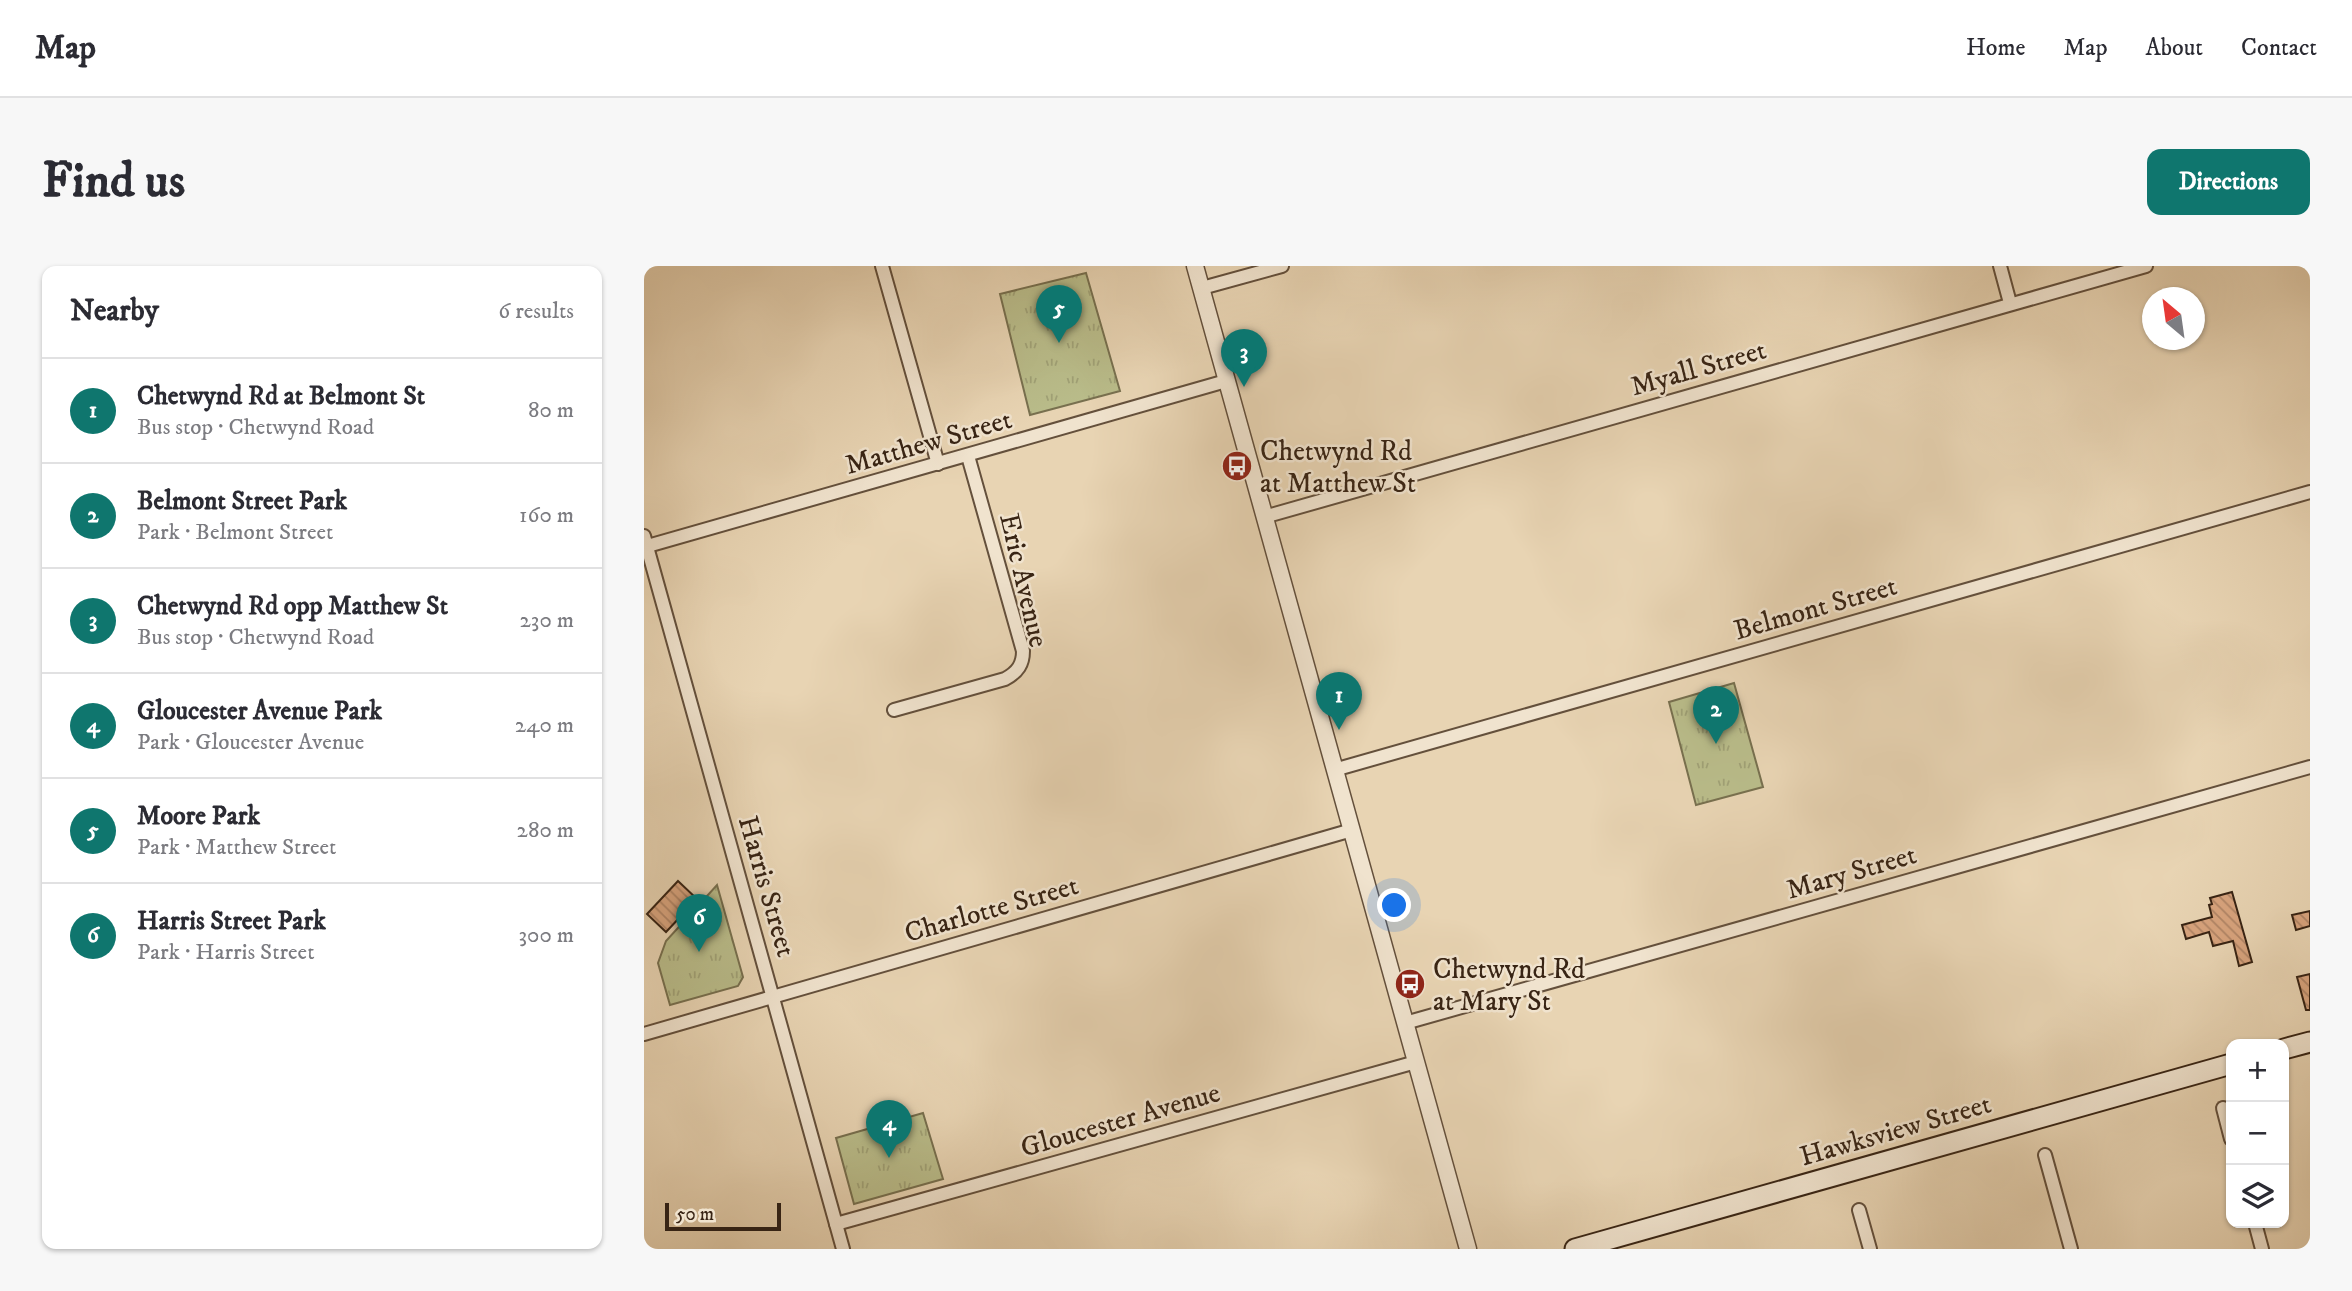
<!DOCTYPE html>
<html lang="en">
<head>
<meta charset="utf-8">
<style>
	:root { --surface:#fff; --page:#f7f7f7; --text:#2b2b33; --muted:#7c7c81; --line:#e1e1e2; --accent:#0f766e }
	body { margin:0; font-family:"IM FELL DW Pica",serif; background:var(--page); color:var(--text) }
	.controls { position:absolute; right:21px; bottom:21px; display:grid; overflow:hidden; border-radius:14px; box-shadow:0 2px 5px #0004 }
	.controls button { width:63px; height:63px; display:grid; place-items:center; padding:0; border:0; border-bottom:2px solid var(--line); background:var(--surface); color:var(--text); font:35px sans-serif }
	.compass { position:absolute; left:1498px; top:21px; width:63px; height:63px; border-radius:50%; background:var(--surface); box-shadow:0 2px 5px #0004; rotate:331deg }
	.scale { position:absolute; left:21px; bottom:18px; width:116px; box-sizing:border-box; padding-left:7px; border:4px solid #382414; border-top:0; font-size:19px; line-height:24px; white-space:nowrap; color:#382414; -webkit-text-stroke:5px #f0e3ce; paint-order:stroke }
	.you { position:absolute; left:751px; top:640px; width:24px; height:24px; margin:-18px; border:5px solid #fff; border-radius:50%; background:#1a73e8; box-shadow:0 0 0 10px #1a73e833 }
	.badge { display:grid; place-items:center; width:46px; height:46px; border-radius:50%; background:var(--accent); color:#fff; font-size:23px; font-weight:700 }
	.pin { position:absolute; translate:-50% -58px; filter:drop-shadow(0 2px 4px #0008) }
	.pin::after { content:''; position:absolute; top:37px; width:24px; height:21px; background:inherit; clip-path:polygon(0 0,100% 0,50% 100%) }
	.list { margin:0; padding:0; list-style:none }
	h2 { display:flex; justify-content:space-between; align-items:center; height:91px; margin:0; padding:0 28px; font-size:30px }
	h2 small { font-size:23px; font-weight:400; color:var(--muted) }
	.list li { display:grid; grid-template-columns:46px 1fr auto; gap:21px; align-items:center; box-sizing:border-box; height:105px; padding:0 28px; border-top:2px solid var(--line) }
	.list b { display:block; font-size:26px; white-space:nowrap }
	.list p { margin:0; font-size:23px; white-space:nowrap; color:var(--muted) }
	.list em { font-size:23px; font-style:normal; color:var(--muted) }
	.icon { flex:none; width:38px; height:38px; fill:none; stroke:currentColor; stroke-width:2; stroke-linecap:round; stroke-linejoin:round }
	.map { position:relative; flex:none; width:1666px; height:983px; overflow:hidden; border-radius:14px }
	header { display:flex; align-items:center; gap:42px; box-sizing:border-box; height:98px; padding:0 35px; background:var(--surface); border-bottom:2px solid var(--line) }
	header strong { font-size:33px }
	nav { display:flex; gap:38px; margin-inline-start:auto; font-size:24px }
	.intro { display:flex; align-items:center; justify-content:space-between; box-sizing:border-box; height:168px; padding:0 42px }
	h1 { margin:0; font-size:49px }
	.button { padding:18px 32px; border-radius:14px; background:var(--accent); color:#fff; font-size:24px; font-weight:700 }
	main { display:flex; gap:42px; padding:0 42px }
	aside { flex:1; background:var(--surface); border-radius:14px; box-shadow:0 2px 5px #0004 }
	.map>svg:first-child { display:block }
	.park { fill:url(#park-tufts); stroke:#78704f; stroke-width:2 }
	.building { fill:url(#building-back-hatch); stroke:#382414; stroke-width:2 }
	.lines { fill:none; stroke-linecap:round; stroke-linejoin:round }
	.minor-casing { stroke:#64503c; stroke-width:16 }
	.tertiary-casing { stroke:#64503c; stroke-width:19 }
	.secondary-casing { stroke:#382414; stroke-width:23 }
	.minor { stroke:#f0e3ce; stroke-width:12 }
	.tertiary { stroke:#f0e3ce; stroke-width:16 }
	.secondary { stroke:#f0e3ce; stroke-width:19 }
	.labels { text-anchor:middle; stroke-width:5; stroke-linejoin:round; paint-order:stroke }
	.street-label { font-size:28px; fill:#382414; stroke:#f0e3ce }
	.poi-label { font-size:28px; fill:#382414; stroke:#f0e3ce; text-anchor:start }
</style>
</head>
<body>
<header>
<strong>Map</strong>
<nav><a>Home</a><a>Map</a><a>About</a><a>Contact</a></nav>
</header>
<div class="intro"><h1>Find us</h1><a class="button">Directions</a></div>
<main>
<aside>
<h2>Nearby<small>6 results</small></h2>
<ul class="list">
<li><span class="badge">1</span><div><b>Chetwynd Rd at Belmont St</b><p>Bus stop · Chetwynd Road</p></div><em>80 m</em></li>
<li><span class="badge">2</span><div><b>Belmont Street Park</b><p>Park · Belmont Street</p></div><em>160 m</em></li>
<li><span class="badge">3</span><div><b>Chetwynd Rd opp Matthew St</b><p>Bus stop · Chetwynd Road</p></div><em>230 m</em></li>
<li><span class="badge">4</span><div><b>Gloucester Avenue Park</b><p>Park · Gloucester Avenue</p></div><em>240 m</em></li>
<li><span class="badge">5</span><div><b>Moore Park</b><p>Park · Matthew Street</p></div><em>280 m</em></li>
<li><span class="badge">6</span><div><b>Harris Street Park</b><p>Park · Harris Street</p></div><em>300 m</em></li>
</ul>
</aside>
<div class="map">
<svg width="1666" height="983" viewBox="0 0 1666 983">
	<defs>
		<pattern id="park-tufts" width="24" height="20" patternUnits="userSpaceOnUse" patternTransform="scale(1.75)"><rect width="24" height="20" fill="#b9bc8a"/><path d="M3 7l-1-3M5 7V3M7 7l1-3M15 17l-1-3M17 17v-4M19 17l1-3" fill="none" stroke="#a0a176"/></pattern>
		<pattern id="building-back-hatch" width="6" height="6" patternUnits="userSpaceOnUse" patternTransform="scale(1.75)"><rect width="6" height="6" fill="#d8a47e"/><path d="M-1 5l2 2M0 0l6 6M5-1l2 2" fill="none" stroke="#b08566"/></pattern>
	</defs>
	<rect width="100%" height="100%" fill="#e8d4b3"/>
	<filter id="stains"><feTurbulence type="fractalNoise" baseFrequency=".00286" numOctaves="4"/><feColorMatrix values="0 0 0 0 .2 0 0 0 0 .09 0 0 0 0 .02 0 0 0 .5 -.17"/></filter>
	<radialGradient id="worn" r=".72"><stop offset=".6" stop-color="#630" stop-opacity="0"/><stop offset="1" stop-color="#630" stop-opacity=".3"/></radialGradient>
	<g class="park">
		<path d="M442,7l34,118 -90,24 -30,-121z"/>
		<path d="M1090,417l29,104 -67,18 -27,-103z"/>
		<path d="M73,619l26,92 -5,9 -68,19 -12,-42 8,-22z"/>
		<path d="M279,847l20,66 -89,25 -18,-66z"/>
	</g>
	<g class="building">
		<path d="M34,615l19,18 -31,33 -19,-18z"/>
		<path d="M1588,626l20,70 -13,4 -6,-25 -20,5 -4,-14 -23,7 -4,-14 30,-8 -3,-12 3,-1 -2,-6z"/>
		<path d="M1666,645v15l-14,4 -4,-15z"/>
		<path d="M1666,708v36h-4l-9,-33z"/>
	</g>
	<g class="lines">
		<g class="minor-casing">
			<g id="minor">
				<path d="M238,0l56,198"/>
				<path d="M1356,0l10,37"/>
				<path d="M558,22l80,-22"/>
				<path d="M620,251l882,-251"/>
				<path d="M0,270l199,713"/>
				<path d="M0,281l582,-166"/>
				<path d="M250,444l111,-31c13,-7 18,-15 18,-28l-55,-195"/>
				<path d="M690,504l976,-278"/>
				<path d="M761,757l905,-256"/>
				<path d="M0,768l708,-204"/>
				<path d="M1579,842l8,31"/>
				<path d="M1401,889l26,94"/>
				<path d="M1215,944l11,39"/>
				<path d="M1611,957l7,26"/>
				<path d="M192,958l580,-162"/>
			</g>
		</g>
		<g class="tertiary-casing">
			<path id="tertiary" d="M551,0l273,983"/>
		</g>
		<g class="secondary-casing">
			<g id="secondary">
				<path d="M1640,783l26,-7"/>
				<path d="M931,983l656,-185"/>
			</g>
		</g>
		<use href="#minor" class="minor"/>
		<use href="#tertiary" class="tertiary"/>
		<use href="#secondary" class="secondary"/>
	</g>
	<defs>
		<g id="bus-disc" transform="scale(1.575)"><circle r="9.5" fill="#8f2418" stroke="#f0e3ce"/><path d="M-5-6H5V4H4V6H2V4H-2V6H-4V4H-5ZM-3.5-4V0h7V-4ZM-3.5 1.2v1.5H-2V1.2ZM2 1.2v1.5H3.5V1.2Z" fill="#fff"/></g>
	</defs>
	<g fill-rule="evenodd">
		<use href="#bus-disc" x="593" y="200"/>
		<use href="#bus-disc" x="766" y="718"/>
	</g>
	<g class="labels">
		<g class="street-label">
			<text transform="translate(1054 101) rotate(-16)" y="10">Myall Street</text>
			<text transform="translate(284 175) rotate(-16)" y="10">Matthew Street</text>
			<text transform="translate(381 314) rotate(77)" y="10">Eric Avenue</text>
			<text transform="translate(1171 341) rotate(-16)" y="10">Belmont Street</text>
			<text transform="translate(1207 605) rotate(-16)" y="10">Mary Street</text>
			<text transform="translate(124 620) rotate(74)" y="10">Harris Street</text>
			<text transform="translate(347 642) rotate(-16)" y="10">Charlotte Street</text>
			<text transform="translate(476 853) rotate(-16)" y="10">Gloucester Avenue</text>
			<text transform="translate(1251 863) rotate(-16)" y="10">Hawksview Street</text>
		</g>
		<g class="poi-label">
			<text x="616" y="194">Chetwynd Rd<tspan x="616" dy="32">at Matthew St</tspan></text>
			<text x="789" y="712">Chetwynd Rd<tspan x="789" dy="32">at Mary St</tspan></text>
		</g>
	</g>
	<rect width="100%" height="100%" filter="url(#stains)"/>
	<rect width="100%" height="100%" fill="url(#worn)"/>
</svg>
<div class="controls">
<button>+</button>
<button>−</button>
<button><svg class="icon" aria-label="layers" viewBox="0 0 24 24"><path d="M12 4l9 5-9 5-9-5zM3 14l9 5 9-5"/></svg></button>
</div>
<svg class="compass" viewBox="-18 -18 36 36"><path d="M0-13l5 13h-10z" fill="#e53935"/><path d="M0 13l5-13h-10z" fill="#7c7c81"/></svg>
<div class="scale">50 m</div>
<div class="you"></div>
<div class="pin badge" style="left:695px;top:464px">1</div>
<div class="pin badge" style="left:1072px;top:478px">2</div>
<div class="pin badge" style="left:600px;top:121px">3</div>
<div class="pin badge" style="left:245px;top:892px">4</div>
<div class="pin badge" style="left:415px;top:77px">5</div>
<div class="pin badge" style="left:55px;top:686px">6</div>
</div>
</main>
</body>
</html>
